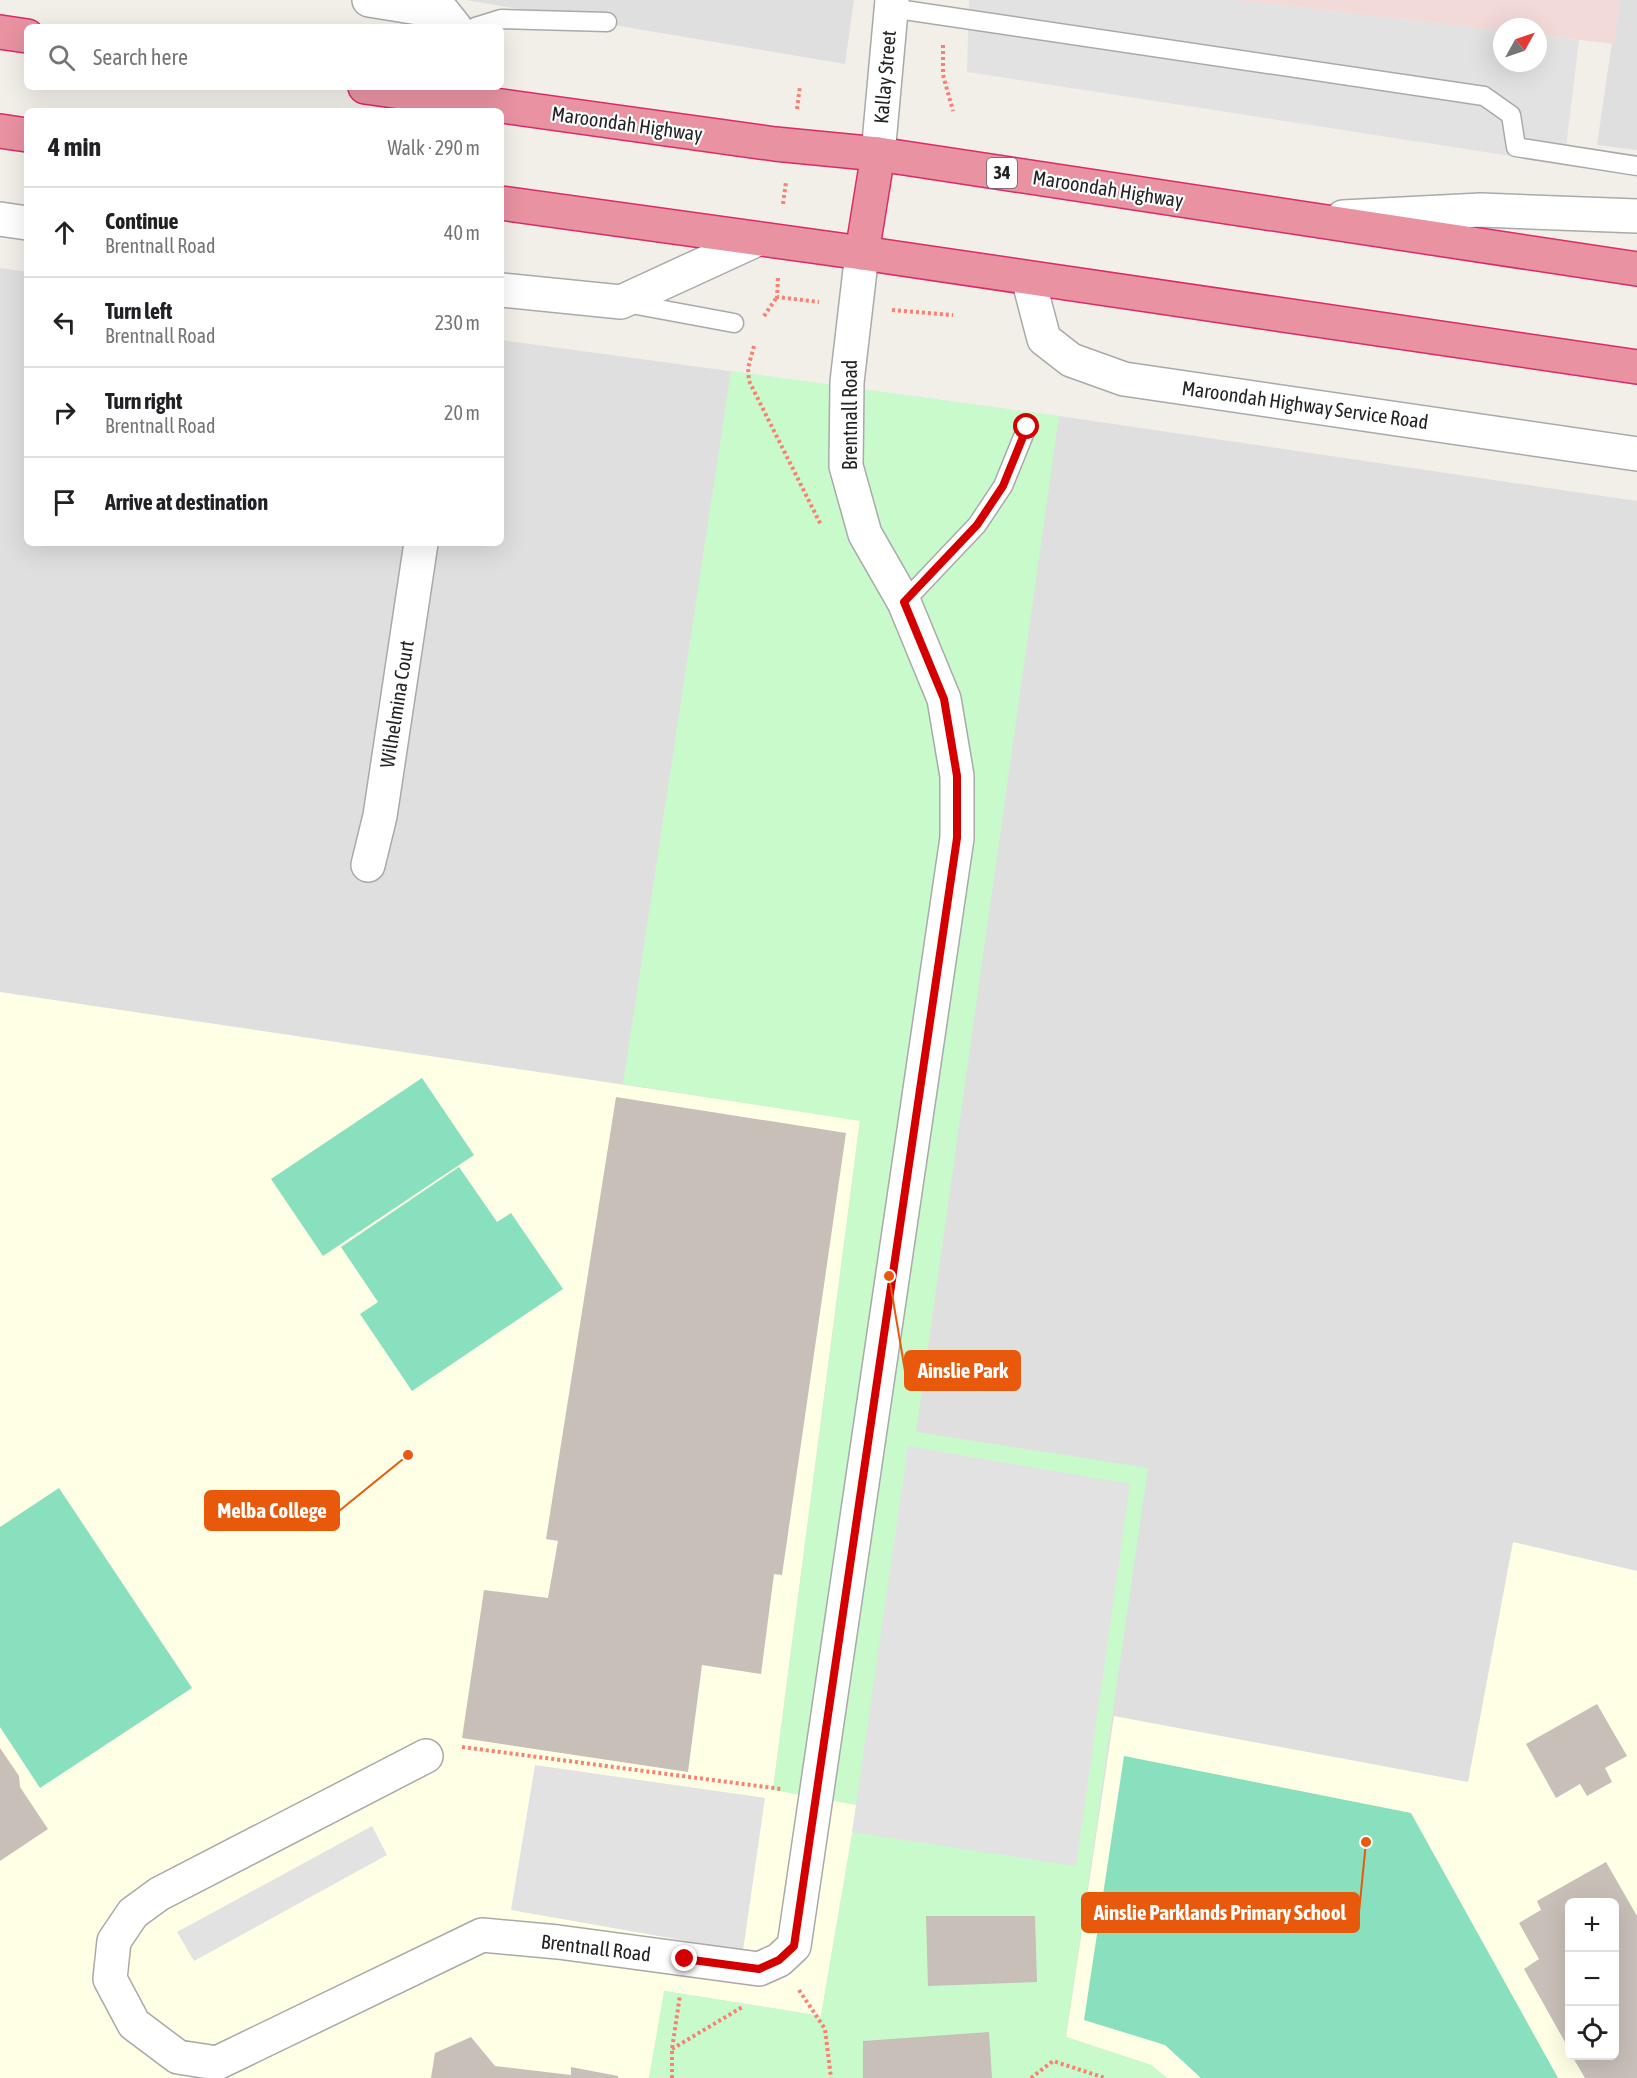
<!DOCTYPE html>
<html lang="en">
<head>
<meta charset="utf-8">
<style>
	:root { --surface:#fff; --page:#f2f2f2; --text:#202124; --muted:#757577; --line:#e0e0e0 }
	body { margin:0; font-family:"Asap Condensed",sans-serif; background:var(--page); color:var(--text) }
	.controls { position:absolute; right:18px; bottom:18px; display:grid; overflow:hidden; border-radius:9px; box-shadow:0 6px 24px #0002 }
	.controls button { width:54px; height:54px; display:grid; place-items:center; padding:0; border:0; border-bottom:2px solid var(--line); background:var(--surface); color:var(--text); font:30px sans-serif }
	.compass { position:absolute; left:1493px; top:18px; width:54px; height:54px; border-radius:50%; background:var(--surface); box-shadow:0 6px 24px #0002; rotate:50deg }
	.stop { position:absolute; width:18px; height:18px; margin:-14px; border:4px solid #d40000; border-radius:50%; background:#fff }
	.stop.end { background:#d40000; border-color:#fff; box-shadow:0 2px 6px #0008 }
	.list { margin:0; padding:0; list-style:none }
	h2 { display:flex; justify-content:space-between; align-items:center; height:78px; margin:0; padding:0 24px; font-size:26px }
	h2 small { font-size:20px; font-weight:400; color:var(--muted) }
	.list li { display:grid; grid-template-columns:39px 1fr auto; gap:18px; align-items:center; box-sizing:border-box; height:90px; padding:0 24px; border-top:2px solid var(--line) }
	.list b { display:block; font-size:22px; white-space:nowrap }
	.list p { margin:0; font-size:20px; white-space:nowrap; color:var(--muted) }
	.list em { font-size:20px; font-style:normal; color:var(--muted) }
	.icon { flex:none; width:33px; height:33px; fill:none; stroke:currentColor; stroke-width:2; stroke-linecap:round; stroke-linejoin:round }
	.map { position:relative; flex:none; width:1637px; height:2078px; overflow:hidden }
	.search { position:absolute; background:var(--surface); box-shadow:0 6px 24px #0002; left:24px; top:24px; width:480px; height:66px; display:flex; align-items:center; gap:15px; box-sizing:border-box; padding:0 21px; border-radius:9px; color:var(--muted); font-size:22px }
	.panel { position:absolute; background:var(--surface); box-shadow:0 6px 24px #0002; left:24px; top:108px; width:480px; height:438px; border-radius:9px }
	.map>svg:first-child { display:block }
	.residential { fill:#e0dfdf; fill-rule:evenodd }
	.commercial { fill:#f2dad9 }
	.education { fill:#ffffe5; fill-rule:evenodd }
	.park { fill:#c8facc }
	.pitch { fill:#88e0be }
	.parking { fill:#e2e2e2 }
	.building { fill:#c7bfb8 }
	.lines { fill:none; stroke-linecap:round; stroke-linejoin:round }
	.lane-casing { stroke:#a9a9a9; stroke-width:21 }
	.street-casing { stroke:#a9a9a9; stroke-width:36 }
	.highway-casing { stroke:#dc2a67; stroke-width:36 }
	.path { stroke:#fa8072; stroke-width:4; stroke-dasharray:3 3; stroke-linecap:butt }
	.lane { stroke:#fff; stroke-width:18 }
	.street { stroke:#fff; stroke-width:33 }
	.highway { stroke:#e892a2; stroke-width:33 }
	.route { stroke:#d40000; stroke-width:8 }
	.labels { text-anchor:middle; stroke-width:4.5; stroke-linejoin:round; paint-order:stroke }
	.shield { fill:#fff; stroke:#646464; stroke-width:1.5 }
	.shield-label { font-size:18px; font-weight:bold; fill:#222 }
	.street-label { font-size:20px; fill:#222; stroke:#fff }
	.leader { fill:none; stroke:#e8590c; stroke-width:2 }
	.callout-dot { fill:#e8590c; stroke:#fff; stroke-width:2 }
	.callout { fill:#e8590c; stroke:#e8590c; stroke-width:2 }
	.callout-label { font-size:21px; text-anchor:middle; font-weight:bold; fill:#fff }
</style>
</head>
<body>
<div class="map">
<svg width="1637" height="2078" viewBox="0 0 1637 2078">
	<rect width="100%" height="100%" fill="#f2efe9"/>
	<g class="residential">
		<path d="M465,0h389l-9,64z"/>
		<path d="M1618,0h19v150l-40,-5z"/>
		<path d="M0,268l27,4v271h474v-203l558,76 578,85v1577h-1637zM1570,1902h44v154h-44z"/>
	</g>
	<path class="commercial" d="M1235,0h385l-6,44 -76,-9v-8h-36v4z"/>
	<g class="education">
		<path d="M0,992l860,128 -87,669 84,16 -36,211 -156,-25 -16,87h-649z"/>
		<path d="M1513,1542l124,29v507h-470l-16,-13 -85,-28 48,-321 354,66zM1570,1902h44v154h-44z"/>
	</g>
	<path class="park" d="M731,371l328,45 -143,1016 232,36 -82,569 85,28 16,13h-518l15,-87 157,25 36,-211 -84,-15 87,-669 -237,-37z"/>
	<g class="pitch">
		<path d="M422,1078l52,77 -151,101 -52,-77z"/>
		<path d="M459,1167l38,55 14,-9 52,76 -151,102 -52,-77 18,-12 -37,-55z"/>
		<path d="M59,1488l133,200 -152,100 -40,-61v-200z"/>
		<path d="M1124,1756l287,57 147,265h-357l-36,-33 -81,-25z"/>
	</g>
	<g class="parking">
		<path d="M969,0h266l267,31v32h36v-28l41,5 -15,124 -597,-92z"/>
		<path d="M908,1446l222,38 -54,382 -224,-34z"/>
		<path d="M535,1765l230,33 -22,153 -232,-41z"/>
		<path d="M372,1826l15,29 -193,106 -17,-29z"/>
	</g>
	<g class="building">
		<path d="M616,1097l230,36 -64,442 -8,-1 -13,100 -59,-9 -14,107 -226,-34 22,-148 64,8 10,-57 -12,-2z"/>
		<path d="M1597,1704l30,52 -22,12 7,14 -25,14 -7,-12 -24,14 -30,-54z"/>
		<path d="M0,1748l19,28 1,11 28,42 -48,32z"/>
		<path d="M1606,1862l31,54v162h-52l-13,-22h42v-154h-44v149l-46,-82 15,-10 -20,-36 22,-13 -4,-9z"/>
		<path d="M926,1916h109l2,66 -109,4z"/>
		<path d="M989,2032l3,46h-129v-37z"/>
		<path d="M471,2037l24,29 76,9v-8l47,9v2h-187l4,-25z"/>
	</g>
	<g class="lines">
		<g class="lane-casing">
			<g id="lane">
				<path d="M891,8l593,88 27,19 5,32 121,19"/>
				<path d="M475,27l26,-8 106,3"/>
				<path d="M626,303l108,20"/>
				<path d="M904,602l73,-77 26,-39 24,-59"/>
			</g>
		</g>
		<g class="street-casing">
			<g id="street">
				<path d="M369,0l74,12 12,15"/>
				<path d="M878,154l14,-154"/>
				<path d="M1343,217l138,-7 156,6"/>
				<path d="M0,219l27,4"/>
				<path d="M1028,278l16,61 27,21 53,19 513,75"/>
				<path d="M501,290l120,12 137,-63"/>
				<path d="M368,865l12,-49 41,-273"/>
				<path d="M426,1756l-267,138 -26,19 -19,28 -4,38 24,45 44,33 39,6 265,-128 76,7 201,27 20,-9 15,-14 163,-1108v-62l-13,-77 -40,-97 -39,-68 -19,-68 1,-84 15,-129"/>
			</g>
		</g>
		<g class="highway-casing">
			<g id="highway">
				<path d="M0,32l27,4"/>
				<path d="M365,87l410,57 103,10 759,115"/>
				<path d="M0,131l27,4"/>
				<path d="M501,203l361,50 775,114"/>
				<path d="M862,253l16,-99"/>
			</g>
		</g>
		<g class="path">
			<path d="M943,45v30l10,36"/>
			<path d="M797,109l3,-23"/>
			<path d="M783,204l3,-22"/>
			<path d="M778,278l-1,19 42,5"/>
			<path d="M892,310l61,5"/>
			<path d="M764,316l13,-19"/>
			<path d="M754,346l-6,22 1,13 72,144"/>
			<path d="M462,1747l319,42"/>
			<path d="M799,1990l26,39 6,49"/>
			<path d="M672,2049l72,-43"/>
			<path d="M672,2078v-29l8,-54"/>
			<path d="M1031,2078l22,-17 52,17"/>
		</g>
		<use href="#lane" class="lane"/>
		<use href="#street" class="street"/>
		<use href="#highway" class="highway"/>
	</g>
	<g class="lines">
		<path class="route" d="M685,1959l74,10 20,-9 15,-14 163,-1108v-62l-13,-77 -40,-97 73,-77 26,-39 24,-59"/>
	</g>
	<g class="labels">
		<rect class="shield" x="987" y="158" width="30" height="30" rx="4.5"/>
		<g class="shield-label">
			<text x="1002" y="179">34</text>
		</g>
		<g class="street-label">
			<text transform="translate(885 77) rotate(-85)" y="7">Kallay Street</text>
			<text transform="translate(627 124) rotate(8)" y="7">Maroondah Highway</text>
			<text transform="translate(1108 189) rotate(9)" y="7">Maroondah Highway</text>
			<text transform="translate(1305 405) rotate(8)" y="7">Maroondah Highway Service Road</text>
			<text transform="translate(850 415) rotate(-90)" y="7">Brentnall Road</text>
			<text transform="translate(397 704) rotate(-81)" y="7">Wilhelmina Court</text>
			<text transform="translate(596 1948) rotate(7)" y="7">Brentnall Road</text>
		</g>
	</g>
	<path class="leader" d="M889 1276L905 1371M408 1455L339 1511M1366 1842L1359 1912"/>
	<g class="callout-dot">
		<circle cx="889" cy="1276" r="6"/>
		<circle cx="408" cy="1455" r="6"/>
		<circle cx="1366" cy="1842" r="6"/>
	</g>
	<g class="callout">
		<rect x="905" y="1351" width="115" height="39" rx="6"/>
		<rect x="205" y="1491" width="134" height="39" rx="6"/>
		<rect x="1082" y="1893" width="277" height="39" rx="6"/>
	</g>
	<g class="callout-label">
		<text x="963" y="1378">Ainslie Park</text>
		<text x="272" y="1518">Melba College</text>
		<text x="1220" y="1920">Ainslie Parklands Primary School</text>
	</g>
</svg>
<div class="controls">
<button>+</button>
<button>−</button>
<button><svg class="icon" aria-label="locate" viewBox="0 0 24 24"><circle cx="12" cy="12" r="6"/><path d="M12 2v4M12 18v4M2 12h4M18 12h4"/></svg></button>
</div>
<svg class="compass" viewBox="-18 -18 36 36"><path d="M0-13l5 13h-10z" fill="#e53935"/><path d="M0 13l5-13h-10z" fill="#757577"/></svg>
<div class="stop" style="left:1027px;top:427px"></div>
<div class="stop end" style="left:685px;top:1959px"></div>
<div class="search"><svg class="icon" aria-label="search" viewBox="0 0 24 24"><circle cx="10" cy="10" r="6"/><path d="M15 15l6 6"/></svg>Search here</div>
<section class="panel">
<h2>4 min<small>Walk · 290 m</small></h2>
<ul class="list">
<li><svg class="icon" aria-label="ahead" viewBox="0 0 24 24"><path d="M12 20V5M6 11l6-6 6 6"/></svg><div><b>Continue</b><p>Brentnall Road</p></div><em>40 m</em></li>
<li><svg class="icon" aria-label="left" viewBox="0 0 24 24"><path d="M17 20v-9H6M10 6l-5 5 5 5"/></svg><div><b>Turn left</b><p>Brentnall Road</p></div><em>230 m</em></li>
<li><svg class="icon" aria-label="right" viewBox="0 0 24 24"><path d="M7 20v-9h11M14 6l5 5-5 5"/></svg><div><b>Turn right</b><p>Brentnall Road</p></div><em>20 m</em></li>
<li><svg class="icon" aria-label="arrive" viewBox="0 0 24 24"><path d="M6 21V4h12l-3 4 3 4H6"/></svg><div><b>Arrive at destination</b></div></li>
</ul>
</section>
</div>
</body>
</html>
